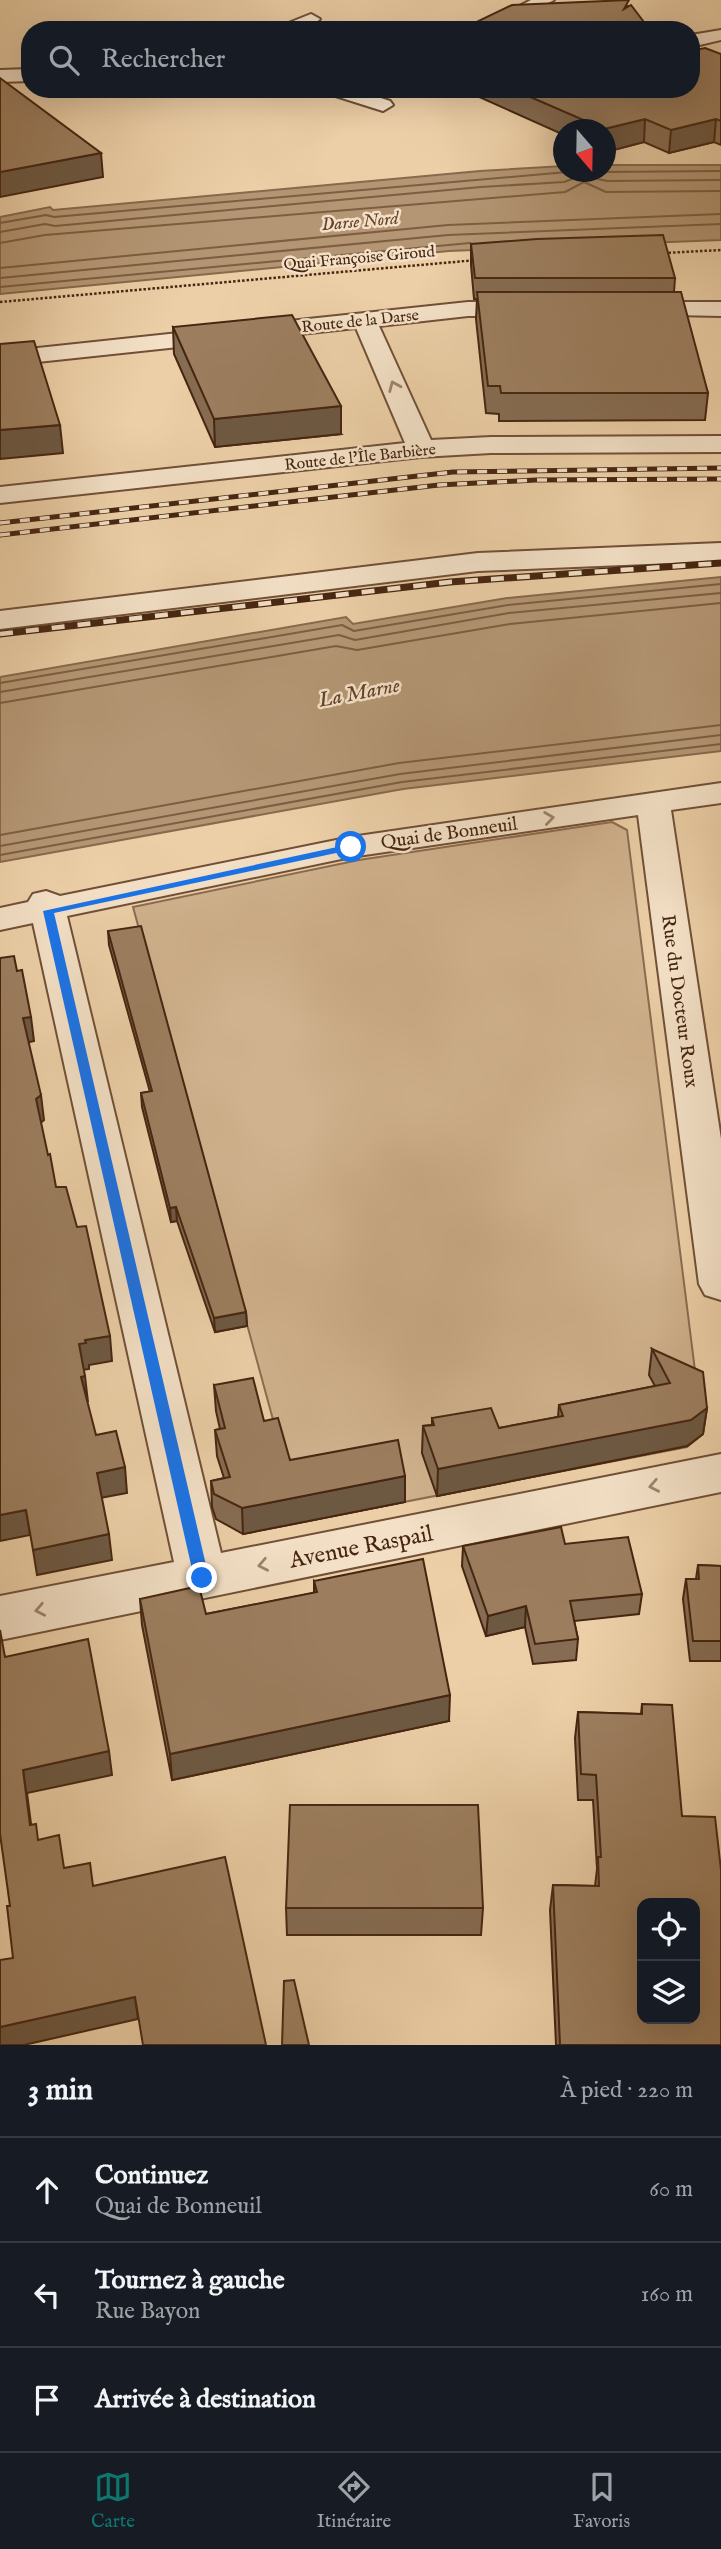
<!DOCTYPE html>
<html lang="fr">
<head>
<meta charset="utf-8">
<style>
	:root { --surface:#171b24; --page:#20242c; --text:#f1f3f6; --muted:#9ea1a6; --line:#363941; --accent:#0f766e }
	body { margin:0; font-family:"IM FELL English",serif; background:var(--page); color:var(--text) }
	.controls { position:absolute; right:21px; bottom:21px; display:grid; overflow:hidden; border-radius:14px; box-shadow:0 7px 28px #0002 }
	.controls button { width:63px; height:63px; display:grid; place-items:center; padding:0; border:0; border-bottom:2px solid var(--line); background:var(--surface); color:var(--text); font:35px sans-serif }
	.compass { position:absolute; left:553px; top:119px; width:63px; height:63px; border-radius:50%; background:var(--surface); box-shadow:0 7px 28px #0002; rotate:160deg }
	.stop { position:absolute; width:21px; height:21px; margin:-16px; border:5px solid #1a73e8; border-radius:50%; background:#fff }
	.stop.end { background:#1a73e8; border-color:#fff; box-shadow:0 2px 7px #0008 }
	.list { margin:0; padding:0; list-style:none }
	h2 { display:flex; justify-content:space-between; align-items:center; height:91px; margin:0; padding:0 28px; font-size:30px }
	h2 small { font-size:23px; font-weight:400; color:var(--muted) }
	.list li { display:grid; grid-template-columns:46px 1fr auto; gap:21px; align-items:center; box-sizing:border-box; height:105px; padding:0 28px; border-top:2px solid var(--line) }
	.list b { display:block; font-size:26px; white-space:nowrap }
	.list p { margin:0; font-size:23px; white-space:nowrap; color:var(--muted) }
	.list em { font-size:23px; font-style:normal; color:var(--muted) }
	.icon { flex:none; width:38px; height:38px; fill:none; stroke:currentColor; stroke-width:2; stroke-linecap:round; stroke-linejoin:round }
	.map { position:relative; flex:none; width:721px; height:2045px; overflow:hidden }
	.search { position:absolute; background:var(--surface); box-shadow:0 7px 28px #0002; left:21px; right:21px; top:21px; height:77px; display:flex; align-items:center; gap:18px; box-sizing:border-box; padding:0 24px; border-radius:28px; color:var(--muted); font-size:26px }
	.sheet { height:406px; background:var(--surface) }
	nav { display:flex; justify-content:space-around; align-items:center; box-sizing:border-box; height:98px; border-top:2px solid var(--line); background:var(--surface); font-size:19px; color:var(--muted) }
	nav a { display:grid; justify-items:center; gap:4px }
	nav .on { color:var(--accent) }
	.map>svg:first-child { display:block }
	.green { fill:#d0b28e; stroke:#8b6c50; stroke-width:2 }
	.water { fill:#b49674; stroke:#88694c; stroke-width:2 }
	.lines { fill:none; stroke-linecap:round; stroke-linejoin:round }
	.shore { stroke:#7d5e42; stroke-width:2 }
	.minor-casing { stroke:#705036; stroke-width:4 }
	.path { stroke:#462611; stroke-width:2.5; stroke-dasharray:2.5 2; stroke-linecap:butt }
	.minor { fill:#f3e0c6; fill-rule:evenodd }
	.rail-far1-casing { stroke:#462611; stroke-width:5 }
	.rail-casing { stroke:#462611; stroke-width:7 }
	.rail-far1 { stroke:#f3e0c6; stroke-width:3.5; stroke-dasharray:10; stroke-linecap:butt }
	.rail { stroke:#f3e0c6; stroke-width:4.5; stroke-dasharray:13; stroke-linecap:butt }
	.wall { fill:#866c52; stroke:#462611; stroke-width:2 }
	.shaded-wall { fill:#6d5842; stroke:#462611; stroke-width:2 }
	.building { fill:#9c7e5f; stroke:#462611; stroke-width:2; fill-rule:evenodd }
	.oneway { stroke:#9c836c }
	.route { fill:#1a73e8 }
	.labels { text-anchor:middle; stroke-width:5; stroke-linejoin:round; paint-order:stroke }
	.far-street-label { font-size:16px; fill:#462611; stroke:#f3e0c6 }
	.far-water-label { font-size:18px; font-style:italic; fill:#62422a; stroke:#f3e0c6 }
	.street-label { font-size:19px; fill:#462611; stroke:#f3e0c6 }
	.water-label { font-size:21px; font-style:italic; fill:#62422a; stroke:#f3e0c6 }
	.near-street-label { font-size:23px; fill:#462611; stroke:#f3e0c6 }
</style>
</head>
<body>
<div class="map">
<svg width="721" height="2045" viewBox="0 0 721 2045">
	<rect width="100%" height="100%" fill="#eccfa7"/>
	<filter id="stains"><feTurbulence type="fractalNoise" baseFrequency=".00286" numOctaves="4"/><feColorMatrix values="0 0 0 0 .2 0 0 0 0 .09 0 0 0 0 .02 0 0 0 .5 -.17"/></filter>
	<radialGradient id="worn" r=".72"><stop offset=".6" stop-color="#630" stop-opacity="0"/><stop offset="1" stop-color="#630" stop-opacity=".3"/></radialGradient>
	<path class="green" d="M612,822l15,8 76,604 -16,13 -386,75 -168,-615 226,-47z"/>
	<g class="water">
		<path d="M606,165h115v75l-272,11 -449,43v-77l50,-10 3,3 427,-39 83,-5 1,6h42z"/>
		<path d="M721,577v174l-318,38 -403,73v-185l346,-60 7,7 154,-26z"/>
	</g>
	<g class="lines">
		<g class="shore">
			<path d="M592,172l6,7 9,2 114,-1"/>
			<path d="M603,172l118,-1"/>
			<path d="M0,223l46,-8 8,2 513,-45"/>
			<path d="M0,232l45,-8 10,2 426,-39 83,-5 8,-3 6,-7"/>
			<path d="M0,243l45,-8 520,-43 19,-10 22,10 115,-1"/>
			<path d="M0,268l448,-43 273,-11"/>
			<path d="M0,278l448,-43 273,-11"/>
			<path d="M0,287l470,-44"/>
			<path d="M0,683l342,-58 12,6 154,-26 213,-21"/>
			<path d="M0,692l339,-57 16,5 154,-27 212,-20"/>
			<path d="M0,703l336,-57 21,4 153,-26 211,-21"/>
			<path d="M0,835l399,-72 322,-38"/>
			<path d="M0,846l400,-72 321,-39"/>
			<path d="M0,855l402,-73 319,-38"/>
		</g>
		<g class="minor-casing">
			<g id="minor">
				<path d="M531,0h23l-57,30h-24z"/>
				<path d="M311,14l9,5c-12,12 -26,11 -42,11l3,-4z"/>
				<path d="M721,30v10l-30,7v-12z"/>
				<path d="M30,69v12l-30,1v-12z"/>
				<path d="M324,89h29l37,12 3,4 -10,6 -57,-18z"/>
				<path d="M468,302h59l8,2 4,5 -4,5 -8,2h-59l-89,10 52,114 60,-3 230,-1v16l-230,1 -70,4 -421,46v-16l405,-44 -49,-115 -356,38v-14z"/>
				<path d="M633,302h88v14l-96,-2 -4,-5 4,-5z"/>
				<path d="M721,543v18l-243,10 -478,58v-18l478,-58z"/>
				<path d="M721,783v20l-50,7 50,329v161l-16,-5 -6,-11 -61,-469 -287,42 -284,59 154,637 500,-99v38l-721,148v-44l174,-34 -141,-639 -33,7v-22l28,-6 5,-8 13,-3 14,5 291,-59z"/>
			</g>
		</g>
		<g class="path">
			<path d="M664,253l57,-3"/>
			<path d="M0,302l477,-42"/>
		</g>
		<use href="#minor" class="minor"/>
		<g class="rail-far1-casing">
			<g id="rail-far1">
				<path d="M0,523l453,-51 268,-4"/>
				<path d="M0,535l439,-50 97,-5 185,-1"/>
			</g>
		</g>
		<g class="rail-casing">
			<path id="rail" d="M0,634l450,-52 271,-19"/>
		</g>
		<use href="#rail-far1" class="rail-far1"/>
		<use href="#rail" class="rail"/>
	</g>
	<g class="wall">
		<path d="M628,6l22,24h-180v-5z"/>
		<path d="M721,54v91l-7,-3 -45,11 -25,-11 -38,10v-22h-42v5l-98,-44v-2h225z"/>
		<path d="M471,244l204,34 -1,14 34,101 -3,27 -206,1v-7l-13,-1 -10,-94 1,-20h-3l-3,-34z"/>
		<path d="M173,327l168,107 -126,13 -41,-93z"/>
		<path d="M108,931l138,381 1,14 -32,6 -38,-111 -6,1 -29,-115 -1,-14 9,-1 -41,-147z"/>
		<path d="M652,1349l55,59 -4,26 -16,12 -250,50 -15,-43 1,-27 9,-1v-7l67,10 59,-11 1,-12 96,-19 -6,-11z"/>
		<path d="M214,1385l50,36 26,39 115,16v26l-162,32 -27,-15 -4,-12 -1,-26 13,-3 -7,-22 -2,-26 5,-1 -4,-18z"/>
		<path d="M565,1544l77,50 -3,20 -65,7 4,18 -2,21 -43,4 -8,-37 -39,9 -24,-70 1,-20z"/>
		<path d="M698,1565l23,1v95h-31l-7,-62 3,-20h10z"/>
		<path d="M314,1581l135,140 -277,59 -30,-155 -2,-26 66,15 108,-21z"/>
		<path d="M642,1704l40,112 39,229h-165l-6,-135 3,-25 42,1 2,-17 -4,-69h-15l-3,-62 3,-26 63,2z"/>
		<path d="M286,1908h197l-2,27h-194z"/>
	</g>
	<g class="shaded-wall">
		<path d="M645,119l-1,23 -38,10v-22l-2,-1z"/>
		<path d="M716,119l-2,23 -45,11 2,-23z"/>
		<path d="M101,153l2,24 -103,20v-25z"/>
		<path d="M341,406v28l-126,13 -1,-28z"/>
		<path d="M60,425l3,28 -63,6v-29z"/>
		<path d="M31,1017l3,24 -8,2 -3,-25z"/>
		<path d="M41,1095l3,25 -5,4 -3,-25z"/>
		<path d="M176,1207l1,14 -6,1 -1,-14z"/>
		<path d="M246,1312l1,14 -32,6 -1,-14z"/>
		<path d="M110,1336l2,25 -23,4v4l-7,1 -3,-26 6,-4z"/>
		<path d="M85,1376l3,26 -7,-25z"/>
		<path d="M707,1408l-4,26 -16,12 -250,50 1,-27z"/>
		<path d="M125,1467l2,26 -27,5 -3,-25z"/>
		<path d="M405,1476v26l-162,32 -1,-26z"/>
		<path d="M26,1510l4,25 -30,6v-26z"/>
		<path d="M109,1534l3,26 -75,15 -4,-25z"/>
		<path d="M526,1606l-1,21 -39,9 2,-20z"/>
		<path d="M450,1695l-1,26 -277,59 -2,-26z"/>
		<path d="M109,1751l3,24 -85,18 7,54 -11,-77z"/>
		<path d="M135,1997l3,22 -114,26h-24v-18z"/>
	</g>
	<g class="building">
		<path d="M629,0l-5,9 7,-4 19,25h-166l-14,-5 42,-20z"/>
		<path d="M705,48l16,6v67l-5,-2 -45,11 -26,-11 -41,10 -92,-40h179v-38z"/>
		<path d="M0,78l101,75 -101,19z"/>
		<path d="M663,235l12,43h-200l-4,-34 66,-5z"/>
		<path d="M477,292h204l27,101h-207l-1,-7h-12z"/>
		<path d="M292,315l49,91 -127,13 -41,-92z"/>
		<path d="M34,341l26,84 -60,5v-86z"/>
		<path d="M141,926l105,386 -32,6 -38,-111 -6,1 -29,-115 11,-2 -44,-160z"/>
		<path d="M14,956l3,15 5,-1 9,47 -8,1 18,77 -5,4 12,56 2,-1 6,33h10l11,40 9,-1 24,110 -25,4 1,3 -7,1 6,32 -4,1 15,58 20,-4 9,36 -28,6 12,61 -76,16 -7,-40 -26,5v-557z"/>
		<path d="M652,1349l51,23 4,36 -16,12 -253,49 -15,-43 11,-1 -2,-7 59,-10 8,20 64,-12 -4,-11 111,-22z"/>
		<path d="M253,1378l11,43 14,-3 12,42 108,-20 7,36 -163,32 -28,-14 -3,-13 19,-4 -15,-47 10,-2 -11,-43z"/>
		<path d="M561,1527l4,17 63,-7 14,57 -72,7 8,38 -43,5 -9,-38 -38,10 -25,-70z"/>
		<path d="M423,1559l27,136 -280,59 -30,-155 59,-13 7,28 111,-22 -3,-11z"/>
		<path d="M698,1565l23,1v75h-28l-7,-62h13z"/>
		<path d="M0,1630l5,27 83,-18 21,112 -86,19 7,55 6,-1 2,16 21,-5 5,33 26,-5 3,23 132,-29 41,188h-123l-8,-48 -135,30v-67l13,-2 -6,-52h3l-10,-72z"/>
		<path d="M642,1704l30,1 10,111 33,1 6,53v175h-161l-7,-160 46,1 -1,-29h3l-5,-82 -15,-1 -3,-62 64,2zM642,1903h53v116h-53z"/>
		<path d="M290,1805h188l5,103h-197z"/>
		<path d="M294,1980l15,65h-27l2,-64z"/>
	</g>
	<defs><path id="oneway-chevron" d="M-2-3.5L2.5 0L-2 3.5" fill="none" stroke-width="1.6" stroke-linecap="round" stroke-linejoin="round" transform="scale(1.75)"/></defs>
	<g class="oneway">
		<use href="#oneway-chevron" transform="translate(394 386) rotate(-113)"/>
		<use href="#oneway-chevron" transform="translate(549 818) rotate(-8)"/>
		<use href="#oneway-chevron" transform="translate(654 1486) rotate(169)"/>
		<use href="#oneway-chevron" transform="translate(263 1565) rotate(169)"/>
		<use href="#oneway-chevron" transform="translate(40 1610) rotate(169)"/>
	</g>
	<path class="route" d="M351,844l4,1v4l-301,64 155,665 -7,6 -8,-6 -151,-667z"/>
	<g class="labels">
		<g class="far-street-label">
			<text transform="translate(359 257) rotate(-5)" y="6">Quai Françoise Giroud</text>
			<text transform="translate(360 320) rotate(-6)" y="6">Route de la Darse</text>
			<text transform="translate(360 456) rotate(-6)" y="6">Route de l'Île Barbière</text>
		</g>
		<g class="far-water-label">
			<text transform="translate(360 221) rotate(-5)" y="6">Darse Nord</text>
		</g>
		<g class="street-label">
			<text transform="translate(449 832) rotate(-8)" y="7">Quai de Bonneuil</text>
			<text transform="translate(681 1001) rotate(82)" y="7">Rue du Docteur Roux</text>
		</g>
		<g class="water-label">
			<text transform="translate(359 692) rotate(-11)" y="7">La Marne</text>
		</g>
		<g class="near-street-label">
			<text transform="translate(361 1546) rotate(-11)" y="8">Avenue Raspail</text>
		</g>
	</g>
	<rect width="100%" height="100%" filter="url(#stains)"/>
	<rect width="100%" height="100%" fill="url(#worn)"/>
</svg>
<div class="controls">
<button><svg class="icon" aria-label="locate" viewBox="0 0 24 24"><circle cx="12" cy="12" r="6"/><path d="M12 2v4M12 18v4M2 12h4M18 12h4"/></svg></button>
<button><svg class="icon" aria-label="layers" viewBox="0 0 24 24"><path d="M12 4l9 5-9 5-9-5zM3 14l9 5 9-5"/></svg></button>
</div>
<svg class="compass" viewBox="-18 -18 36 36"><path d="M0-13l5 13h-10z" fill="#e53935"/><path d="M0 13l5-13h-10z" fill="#9ea1a6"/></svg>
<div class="stop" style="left:351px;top:847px"></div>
<div class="stop end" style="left:202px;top:1578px"></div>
<div class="search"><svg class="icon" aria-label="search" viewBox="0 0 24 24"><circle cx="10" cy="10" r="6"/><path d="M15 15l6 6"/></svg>Rechercher</div>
</div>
<section class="sheet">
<h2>3 min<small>À pied · 220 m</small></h2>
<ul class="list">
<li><svg class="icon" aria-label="ahead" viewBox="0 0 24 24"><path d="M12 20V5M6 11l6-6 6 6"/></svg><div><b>Continuez</b><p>Quai de Bonneuil</p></div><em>60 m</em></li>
<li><svg class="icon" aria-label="left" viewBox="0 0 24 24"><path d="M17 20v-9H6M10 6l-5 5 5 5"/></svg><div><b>Tournez à gauche</b><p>Rue Bayon</p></div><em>160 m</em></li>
<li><svg class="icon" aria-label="arrive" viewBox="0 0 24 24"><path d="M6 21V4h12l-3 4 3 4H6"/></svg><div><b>Arrivée à destination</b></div></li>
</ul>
</section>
<nav>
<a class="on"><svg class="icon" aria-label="map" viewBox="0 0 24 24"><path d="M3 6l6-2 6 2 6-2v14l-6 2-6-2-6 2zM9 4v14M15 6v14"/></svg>Carte</a>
<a><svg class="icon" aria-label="directions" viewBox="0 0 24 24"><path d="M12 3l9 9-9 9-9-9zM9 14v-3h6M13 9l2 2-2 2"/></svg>Itinéraire</a>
<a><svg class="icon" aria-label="saved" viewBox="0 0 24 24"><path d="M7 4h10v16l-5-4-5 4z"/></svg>Favoris</a>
</nav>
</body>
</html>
